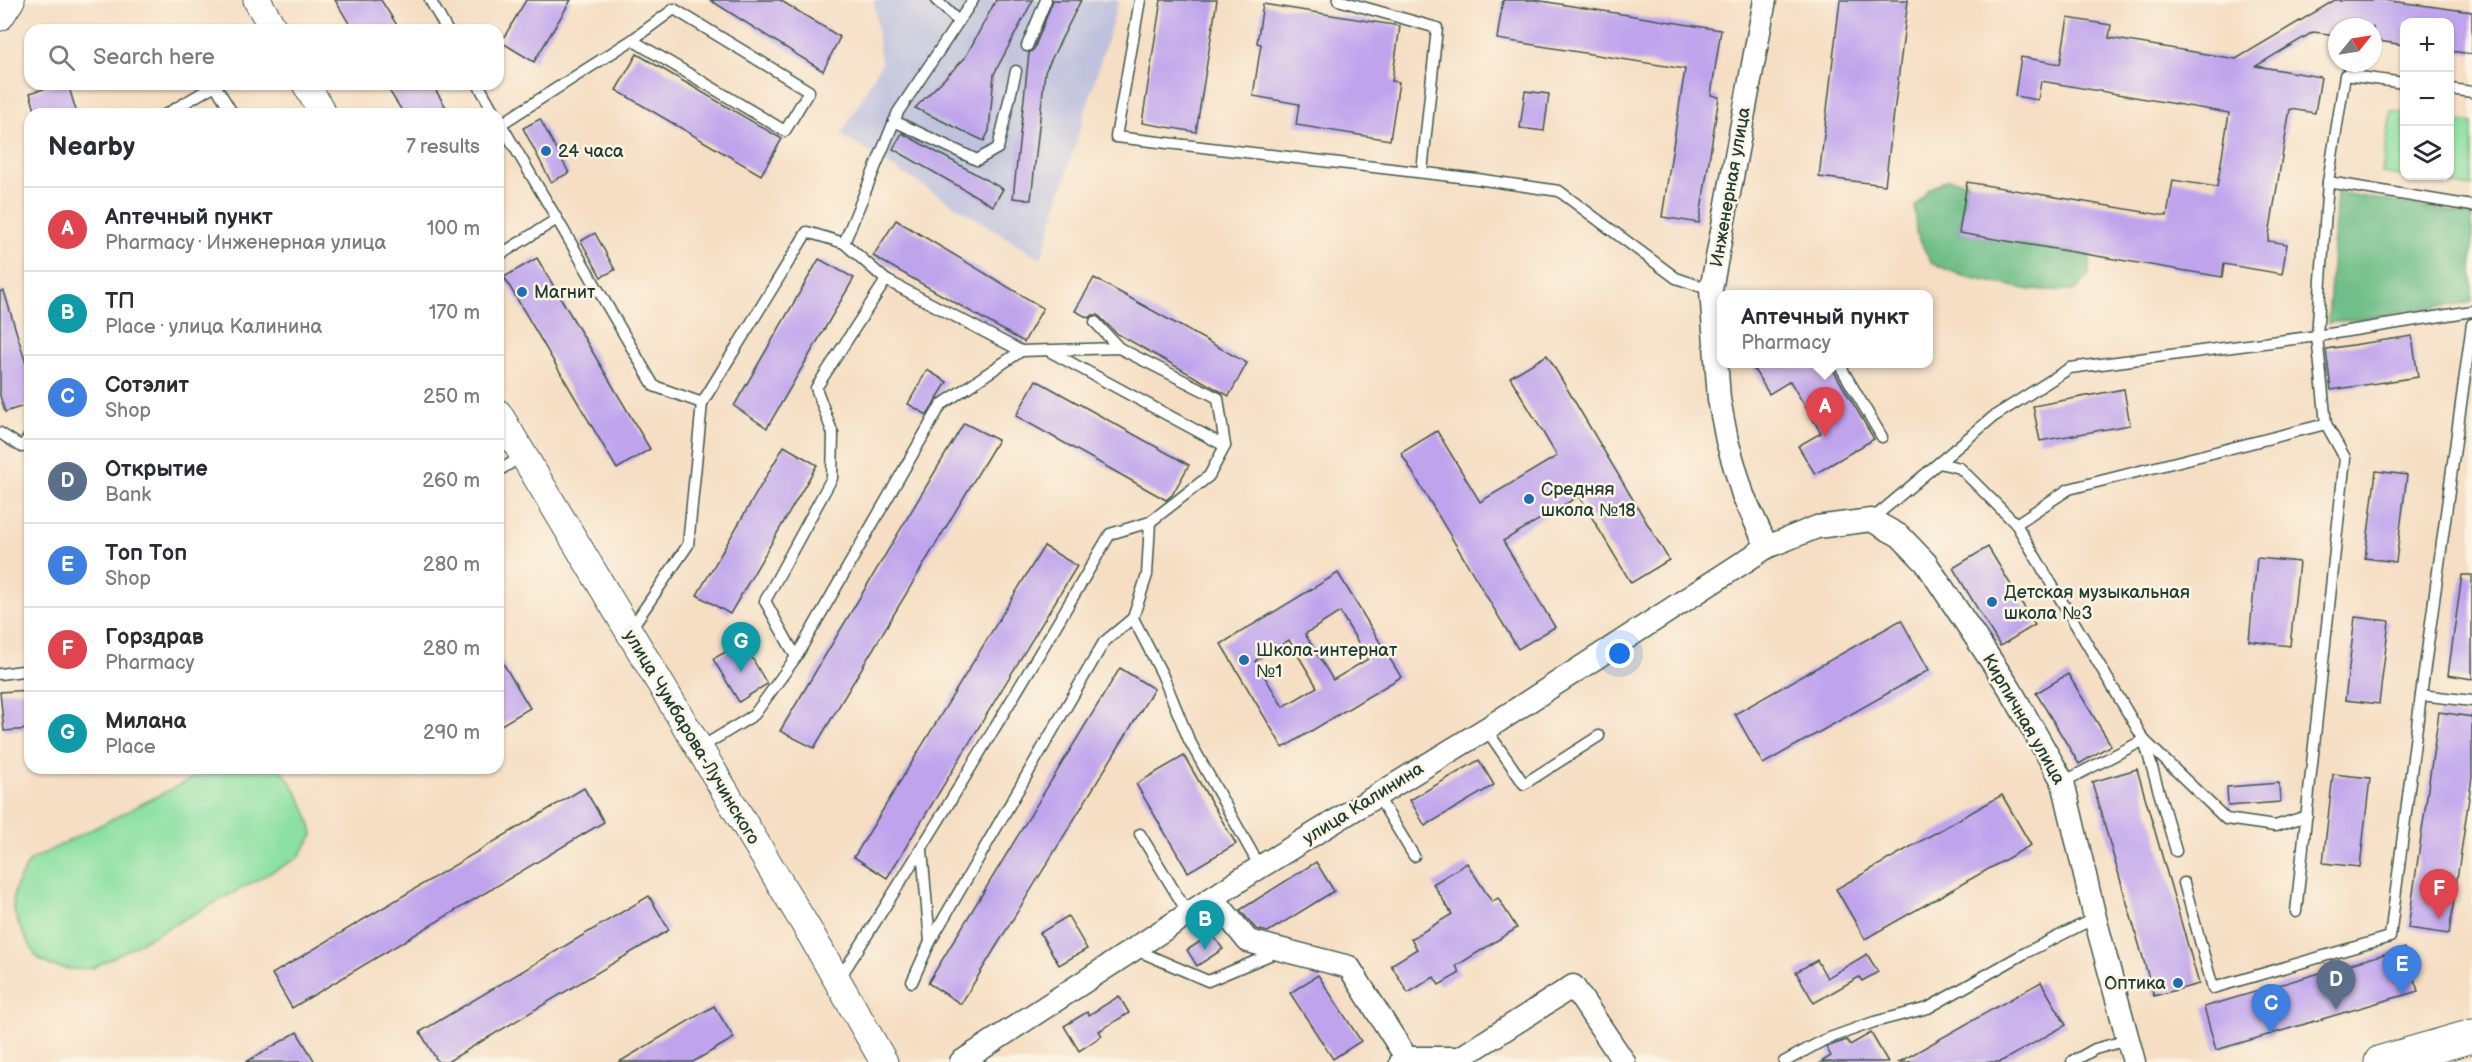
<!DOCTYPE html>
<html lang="en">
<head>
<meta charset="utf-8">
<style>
	:root { --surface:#fff; --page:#f7f7f7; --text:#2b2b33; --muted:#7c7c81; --line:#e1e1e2; --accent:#1f6fb2 }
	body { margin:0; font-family:"Balsamiq Sans",sans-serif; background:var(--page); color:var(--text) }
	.controls { position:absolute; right:18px; top:18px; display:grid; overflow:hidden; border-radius:12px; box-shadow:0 2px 4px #0004 }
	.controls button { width:54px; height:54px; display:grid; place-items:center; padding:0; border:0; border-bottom:2px solid var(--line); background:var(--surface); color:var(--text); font:30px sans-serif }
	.compass { position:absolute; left:2328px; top:18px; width:54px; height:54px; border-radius:50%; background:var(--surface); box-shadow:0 2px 4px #0004; rotate:60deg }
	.you { position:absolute; left:1620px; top:654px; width:21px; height:21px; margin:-15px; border:4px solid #fff; border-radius:50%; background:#1a73e8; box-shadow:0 0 0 9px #1a73e833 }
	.badge { display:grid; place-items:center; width:39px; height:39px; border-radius:50%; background:var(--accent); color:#fff; font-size:20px; font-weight:700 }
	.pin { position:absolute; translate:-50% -50px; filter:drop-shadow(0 2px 3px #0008) }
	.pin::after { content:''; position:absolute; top:32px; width:21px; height:18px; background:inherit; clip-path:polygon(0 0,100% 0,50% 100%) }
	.popup { position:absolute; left:1717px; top:290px; width:216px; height:78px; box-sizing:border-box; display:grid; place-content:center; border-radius:12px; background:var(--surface); filter:drop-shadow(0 2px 4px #0005); font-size:20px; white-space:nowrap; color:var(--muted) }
	.popup b { font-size:22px; color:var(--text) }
	.popup::after { content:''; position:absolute; left:50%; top:100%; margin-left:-12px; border:12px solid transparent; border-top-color:var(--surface) }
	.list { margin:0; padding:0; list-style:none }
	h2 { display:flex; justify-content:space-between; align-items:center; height:78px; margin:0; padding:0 24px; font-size:26px }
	h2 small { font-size:20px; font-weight:400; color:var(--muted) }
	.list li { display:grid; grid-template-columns:39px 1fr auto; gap:18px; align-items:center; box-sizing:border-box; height:84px; padding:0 24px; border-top:2px solid var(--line) }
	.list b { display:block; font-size:22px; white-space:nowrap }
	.list p { margin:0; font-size:20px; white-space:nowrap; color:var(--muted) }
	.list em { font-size:20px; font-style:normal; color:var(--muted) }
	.icon { flex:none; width:33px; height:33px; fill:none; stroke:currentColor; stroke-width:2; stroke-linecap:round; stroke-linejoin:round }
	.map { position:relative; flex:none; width:2472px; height:1062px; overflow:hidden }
	.search { position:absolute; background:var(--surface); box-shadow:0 2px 4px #0004; left:24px; top:24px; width:480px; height:66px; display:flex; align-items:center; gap:15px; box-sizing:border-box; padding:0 21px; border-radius:18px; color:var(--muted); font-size:22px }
	.panel { position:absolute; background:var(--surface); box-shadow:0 2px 4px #0004; left:24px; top:108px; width:480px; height:666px; border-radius:18px }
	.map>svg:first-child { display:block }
	.industrial { fill:#c0c2dd }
	.green { fill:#8be0a3; stroke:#558e6c; stroke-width:1.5 }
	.forest { fill:#70be89; stroke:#487e5e; stroke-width:1.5 }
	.building { fill:#bfa4ed; fill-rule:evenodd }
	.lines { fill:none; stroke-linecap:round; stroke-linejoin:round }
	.service-casing { stroke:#3f5549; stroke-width:13 }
	.minor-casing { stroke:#3f5549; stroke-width:25 }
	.tertiary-casing { stroke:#3f5549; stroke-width:29 }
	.primary-casing { stroke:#3f5549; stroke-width:35 }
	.service { stroke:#fff; stroke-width:10 }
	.minor { stroke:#fff; stroke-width:22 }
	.tertiary { stroke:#fff; stroke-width:27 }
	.primary { stroke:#fff; stroke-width:33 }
	.poi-dot { fill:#1f6fb2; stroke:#fcf5e5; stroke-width:2 }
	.labels { text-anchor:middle; stroke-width:5; stroke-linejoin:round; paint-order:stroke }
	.poi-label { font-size:18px; fill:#1f3d34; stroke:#fcf5e5; text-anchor:start }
	.street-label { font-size:18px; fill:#1f3d34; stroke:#fcf5e5 }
</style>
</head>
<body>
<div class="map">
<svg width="2472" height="1062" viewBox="0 0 2472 1062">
	<rect width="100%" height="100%" fill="#fcf5e5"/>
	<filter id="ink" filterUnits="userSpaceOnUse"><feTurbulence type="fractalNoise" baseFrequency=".0167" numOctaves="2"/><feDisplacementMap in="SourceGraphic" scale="12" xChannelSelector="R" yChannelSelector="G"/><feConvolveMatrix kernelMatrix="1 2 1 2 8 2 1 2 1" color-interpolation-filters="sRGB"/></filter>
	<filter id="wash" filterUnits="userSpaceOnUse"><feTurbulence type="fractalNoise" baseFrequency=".008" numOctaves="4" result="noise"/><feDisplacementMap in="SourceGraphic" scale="24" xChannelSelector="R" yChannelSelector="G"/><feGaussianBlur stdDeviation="1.35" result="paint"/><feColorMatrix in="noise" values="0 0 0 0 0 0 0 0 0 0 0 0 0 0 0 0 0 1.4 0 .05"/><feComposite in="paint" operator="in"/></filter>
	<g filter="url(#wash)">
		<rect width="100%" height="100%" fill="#f5dec3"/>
		<path class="industrial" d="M874,0h245l-78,259 -200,-124 40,-71z"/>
		<g class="green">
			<path d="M2391,111l13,2v63h46v-56l22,3v64l-90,-14z"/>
			<path d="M213,768h67c16,21 28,40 33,67l-15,23 -205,110c-18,2 -43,3 -57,-12 -3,-4 -6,-11 -9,-16 -20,-33 -18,-49 4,-80z"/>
		</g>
		<g class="forest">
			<path d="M1948,179l19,3 -8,51 131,22 -1,20 -13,15h-46l-67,-14 -32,-13 -15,-31 -1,-25 14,-18z"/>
			<path d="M2337,192l135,24v86l-144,21z"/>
		</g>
		<g id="blocks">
			<g class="building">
				<path d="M335,0h46l19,30h-47z"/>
				<path d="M526,0h45l-37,62 -33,-20z"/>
				<path d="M710,0h70l60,37 -17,34z"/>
				<path d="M996,0h37l-39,74 -5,57 -5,10 -69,-33 50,-50z"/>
				<path d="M1053,0h28l-36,72 -14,128 -18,-2 16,-145 5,-4z"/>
				<path d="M1161,0h56l-21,132 -54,-9z"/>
				<path d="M1503,0h32l186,30 -10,65 8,2 -20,126 -37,-6 23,-148 -188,-30z"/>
				<path d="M1840,0h68l-23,185 -66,-8z"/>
				<path d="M2335,0h48l89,12v42l-22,-3v-29h-46v23l-31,-5v-13h-36v8l-24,-3 -57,34 65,11 -6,36 -25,-4 -22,132 19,3 -5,30 -58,-10 -2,13 -263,-44 8,-51 200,34 6,-36 44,7 12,-74 -188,-32 -3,19 -23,-4 6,-39 39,7 8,-46 43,7 -2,13 127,21z"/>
				<path d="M1263,4l137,22 -8,55 7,1 -9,58 -94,-15 3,-21 -46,-8 8,-52 -4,-1z"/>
				<path d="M637,54l145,85 -21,36 -145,-85z"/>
				<path d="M60,84h8l9,30h-41l-6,-21z"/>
				<path d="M385,84h47l18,30h-46z"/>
				<path d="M1525,91l24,3 -5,37 -24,-3z"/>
				<path d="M540,119l29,54 -18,9 -28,-54z"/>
				<path d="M902,133l101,56 -10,17 -100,-57z"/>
				<path d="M896,220l147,88 -19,34 -151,-86z"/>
				<path d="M595,233l20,37 -14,7 -20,-36z"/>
				<path d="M537,258l113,191 -33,20 -113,-192z"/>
				<path d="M819,259l35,19 -87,150 -33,-22z"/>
				<path d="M1094,278l153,85 -18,33 -113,-63 -18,-18h-5l-4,3 -14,-7z"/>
				<path d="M0,291h4l26,86v27l-25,8 -5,-16z"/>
				<path d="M2412,336l6,41 -87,13 -5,-41z"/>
				<path d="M1547,355l122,205 -38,23 -52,-87 -76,45 52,86 -37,22 -117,-196 36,-22 43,71 77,-46 -47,-79z"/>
				<path d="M1750,363h79l45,76 -59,35 -17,-28 23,-13 -31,-52 -21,13z"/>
				<path d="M927,370l20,12 -20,33 -19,-11z"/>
				<path d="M1036,380l153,85 -17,30 -6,5 -150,-84z"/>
				<path d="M2124,389l6,36 -90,16 -7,-35z"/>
				<path d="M964,423l34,17 -184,308 -34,-17z"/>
				<path d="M784,446l33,19 -87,149 -33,-19z"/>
				<path d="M2376,471l31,4 -11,87 -31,-4z"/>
				<path d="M1044,546l33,20 -190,312 -33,-21z"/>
				<path d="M1988,547l47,78 -35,21 -47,-78z"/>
				<path d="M2257,558l42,4 -9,84 -41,-5z"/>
				<path d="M1338,573l63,104 -118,71 -62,-104zM1340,612l28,47 -35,21 -28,-46zM1289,640l28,47 -34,20 -28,-46z"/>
				<path d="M2462,575h10v104l-24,-4z"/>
				<path d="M2355,617l34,4 -10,83 -34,-4z"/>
				<path d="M1901,620l28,50 -166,94 -28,-50z"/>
				<path d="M743,642l24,42 -28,18 -26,-43z"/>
				<path d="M498,655l32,53 -32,19z"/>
				<path d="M1120,668l34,21 -193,315 -33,-21z"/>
				<path d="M2068,674l43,71 -32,19 -43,-71z"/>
				<path d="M30,690v39l-26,2 -4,-39z"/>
				<path d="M2439,712l33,5v60l-23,157 -41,-6z"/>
				<path d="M1184,756l52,88 -48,28 -52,-88z"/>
				<path d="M1479,760l15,25 -69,41 -15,-26z"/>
				<path d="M2137,769l62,215 -45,12 -62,-214z"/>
				<path d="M2333,774l37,4 -10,89 -37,-4z"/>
				<path d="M2279,783l1,19 -52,4 -1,-19z"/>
				<path d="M584,788l20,34 -312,186 -20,-34z"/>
				<path d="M2002,795l29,50 -166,94 -29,-50z"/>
				<path d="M1316,862l18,29 -66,41 -12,-3 -16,-19z"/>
				<path d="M1467,863l25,39 6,-4 19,30 -61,38 4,7 -21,12 -5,-8 -26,16 -17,-28 26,-16 -6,-10 41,-25 -19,-30z"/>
				<path d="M649,896l20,34 -222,132h-9l-18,-30z"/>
				<path d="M1068,916l19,33 -28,16 -19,-32z"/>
				<path d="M1212,934l11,15 -26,17 -10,-16z"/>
				<path d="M2405,948l13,43 -202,59 -12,-43z"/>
				<path d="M1867,954l11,18 -16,9 -3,-4 -45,26 -18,-31 21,-12 10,18z"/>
				<path d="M1318,975l43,66 -28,18 -43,-66z"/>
				<path d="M2041,982l25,43 -66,37h-101z"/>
				<path d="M1119,996l10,17 -30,18 3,5 -23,15 -15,-25 23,-14 2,3z"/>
				<path d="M714,1006l20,32 -41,24h-74z"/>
				<path d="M297,1032l18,30h-69z"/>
				<path d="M1871,1033l17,29h-67l10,-6 -5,-9 21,-7 3,5z"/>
			</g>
		</g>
	</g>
	<g filter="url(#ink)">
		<use href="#blocks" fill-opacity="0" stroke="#3f5549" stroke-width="1.5"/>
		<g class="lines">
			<g class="service-casing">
				<g id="service">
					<path d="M430,0l17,30"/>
					<path d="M936,0l22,21"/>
					<path d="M1140,0l-24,137 361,42 82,12 117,87 35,12"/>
					<path d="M1338,0l99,28 -15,144"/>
					<path d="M1027,46l19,-46"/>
					<path d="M478,84l17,30"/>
					<path d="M215,85l18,29"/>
					<path d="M2450,89l22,3"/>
					<path d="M166,114l51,-30"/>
					<path d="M894,121l83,39 21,-12 18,-77"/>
					<path d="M501,124l131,-84 153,91 24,-40 -135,-82 -42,31"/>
					<path d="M2328,182l144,24"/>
					<path d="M557,219l97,167 48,17"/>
					<path d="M844,243l54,-131 75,-112"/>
					<path d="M498,256l59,-37 -59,-100"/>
					<path d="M1095,322l24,26"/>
					<path d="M1051,352l174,94"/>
					<path d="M1839,364l43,73"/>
					<path d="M0,433l22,14 8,-12"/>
					<path d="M1939,463l21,5 56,56 128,216 82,79 49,7 32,-10"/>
					<path d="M498,471l25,-15"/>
					<path d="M1871,520l122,-103 77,-49 247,-32 155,-25"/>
					<path d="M1150,522l-3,53 -14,43 29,56 27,66 71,127"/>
					<path d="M2016,524l53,-35 257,-65"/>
					<path d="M630,630l58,-85 14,-142 105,-171 37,11 42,37 135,71"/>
					<path d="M796,657l-31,-56 67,-123 1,-44 -17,-46 70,-108"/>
					<path d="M0,674l30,-4"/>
					<path d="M2421,695l51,-371"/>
					<path d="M1486,729l38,55 75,-48"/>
					<path d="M700,748l54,-33 42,-58 145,-252 80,-54 98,-3 99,50 7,48 -16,30 -59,46 -40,12c-88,150 -177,299 -271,445"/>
					<path d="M2063,782l81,-42 32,111"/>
					<path d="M1377,795l37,61"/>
					<path d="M1140,834l49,81"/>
					<path d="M922,850l8,92"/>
					<path d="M2184,883l29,105 177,-51 31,-242 51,6"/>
					<path d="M2296,912l49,-454 -19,-34 -9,-88 11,-154 17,-107 59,8"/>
					<path d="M1134,949l74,32 69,-29"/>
					<path d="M912,982l18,-40 174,-300 29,-24"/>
					<path d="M1784,1062l40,-22 50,-18 54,-14 97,-55 70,-35"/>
					<path d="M2072,1062l23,-13 33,-9"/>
				</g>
			</g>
			<g class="minor-casing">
				<g id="minor">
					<path d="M1765,0l-54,290 8,109 8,42 16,54 24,52 50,-20 54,-7 29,16 26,27 84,126 53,93 32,136 39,144"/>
					<path d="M1213,898l35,43 101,26 60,95"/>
					<path d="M961,1062l299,-195 226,-138 281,-182"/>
					<path d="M1401,1062l5,-4h54l113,-72 51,76"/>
				</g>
			</g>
			<g class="tertiary-casing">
				<g id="tertiary">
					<path d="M257,0l17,30"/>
					<path d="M0,17l11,-17"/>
					<path d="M306,84l17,30"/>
					<path d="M498,413l315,525 71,124"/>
				</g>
			</g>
			<g class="primary-casing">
				<path id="primary" d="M2381,1062l91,-26"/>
			</g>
			<use href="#service" class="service"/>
			<use href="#minor" class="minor"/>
			<use href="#tertiary" class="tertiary"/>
			<use href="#primary" class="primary"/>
		</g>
	</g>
	<g class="poi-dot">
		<circle cx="546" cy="151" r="6"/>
		<circle cx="522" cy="292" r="6"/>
		<circle cx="1529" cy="499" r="6"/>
		<circle cx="1992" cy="602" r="6"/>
		<circle cx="1244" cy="660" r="6"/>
		<circle cx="2178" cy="983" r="6"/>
	</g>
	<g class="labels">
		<g class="poi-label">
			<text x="558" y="157">24 часа</text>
			<text x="534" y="298">Магнит</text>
			<text x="1541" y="495">Средняя<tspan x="1541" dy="21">школа №18</tspan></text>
			<text x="2004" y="598">Детская музыкальная<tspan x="2004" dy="21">школа №3</tspan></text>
			<text x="1256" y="656">Школа-интернат<tspan x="1256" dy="21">№1</tspan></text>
			<text x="2166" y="989" text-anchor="end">Оптика</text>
		</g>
		<g class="street-label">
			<text transform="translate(1730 187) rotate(-80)" y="6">Инженерная улица</text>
			<text transform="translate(2024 719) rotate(60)" y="6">Кирпичная улица</text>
			<text transform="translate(692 737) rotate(59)" y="6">улица Чумбарова-Лучинского</text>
			<text transform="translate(1363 803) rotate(-32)" y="6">улица Калинина</text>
		</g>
	</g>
</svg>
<div class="controls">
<button>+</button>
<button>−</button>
<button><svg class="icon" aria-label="layers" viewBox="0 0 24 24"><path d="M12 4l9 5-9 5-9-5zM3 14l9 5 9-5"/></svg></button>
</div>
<svg class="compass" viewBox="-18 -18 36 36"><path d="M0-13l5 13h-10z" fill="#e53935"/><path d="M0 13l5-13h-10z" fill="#7c7c81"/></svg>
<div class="you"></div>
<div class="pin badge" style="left:1825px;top:437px;background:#e0444e">A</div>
<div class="popup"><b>Аптечный пункт</b>Pharmacy</div>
<div class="pin badge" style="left:1205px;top:950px;background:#0f9aa8">B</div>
<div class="pin badge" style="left:2271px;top:1034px;background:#3f7fe0">C</div>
<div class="pin badge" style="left:2336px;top:1010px;background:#5c6f8a">D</div>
<div class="pin badge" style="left:2402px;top:995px;background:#3f7fe0">E</div>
<div class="pin badge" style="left:2439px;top:919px;background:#e0444e">F</div>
<div class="pin badge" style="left:741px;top:672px;background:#0f9aa8">G</div>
<div class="search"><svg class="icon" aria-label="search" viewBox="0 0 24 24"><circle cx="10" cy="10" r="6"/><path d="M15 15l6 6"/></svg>Search here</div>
<section class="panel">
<h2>Nearby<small>7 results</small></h2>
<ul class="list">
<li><span class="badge" style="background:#e0444e">A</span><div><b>Аптечный пункт</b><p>Pharmacy · Инженерная улица</p></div><em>100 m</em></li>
<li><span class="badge" style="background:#0f9aa8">B</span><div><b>ТП</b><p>Place · улица Калинина</p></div><em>170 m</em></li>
<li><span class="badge" style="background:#3f7fe0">C</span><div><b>Сотэлит</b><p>Shop</p></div><em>250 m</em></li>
<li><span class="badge" style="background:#5c6f8a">D</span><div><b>Открытие</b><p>Bank</p></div><em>260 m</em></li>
<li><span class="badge" style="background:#3f7fe0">E</span><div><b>Топ Топ</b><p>Shop</p></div><em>280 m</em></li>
<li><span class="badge" style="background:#e0444e">F</span><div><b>Горздрав</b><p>Pharmacy</p></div><em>280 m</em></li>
<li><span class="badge" style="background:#0f9aa8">G</span><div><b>Милана</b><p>Place</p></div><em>290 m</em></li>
</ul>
</section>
</div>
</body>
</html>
